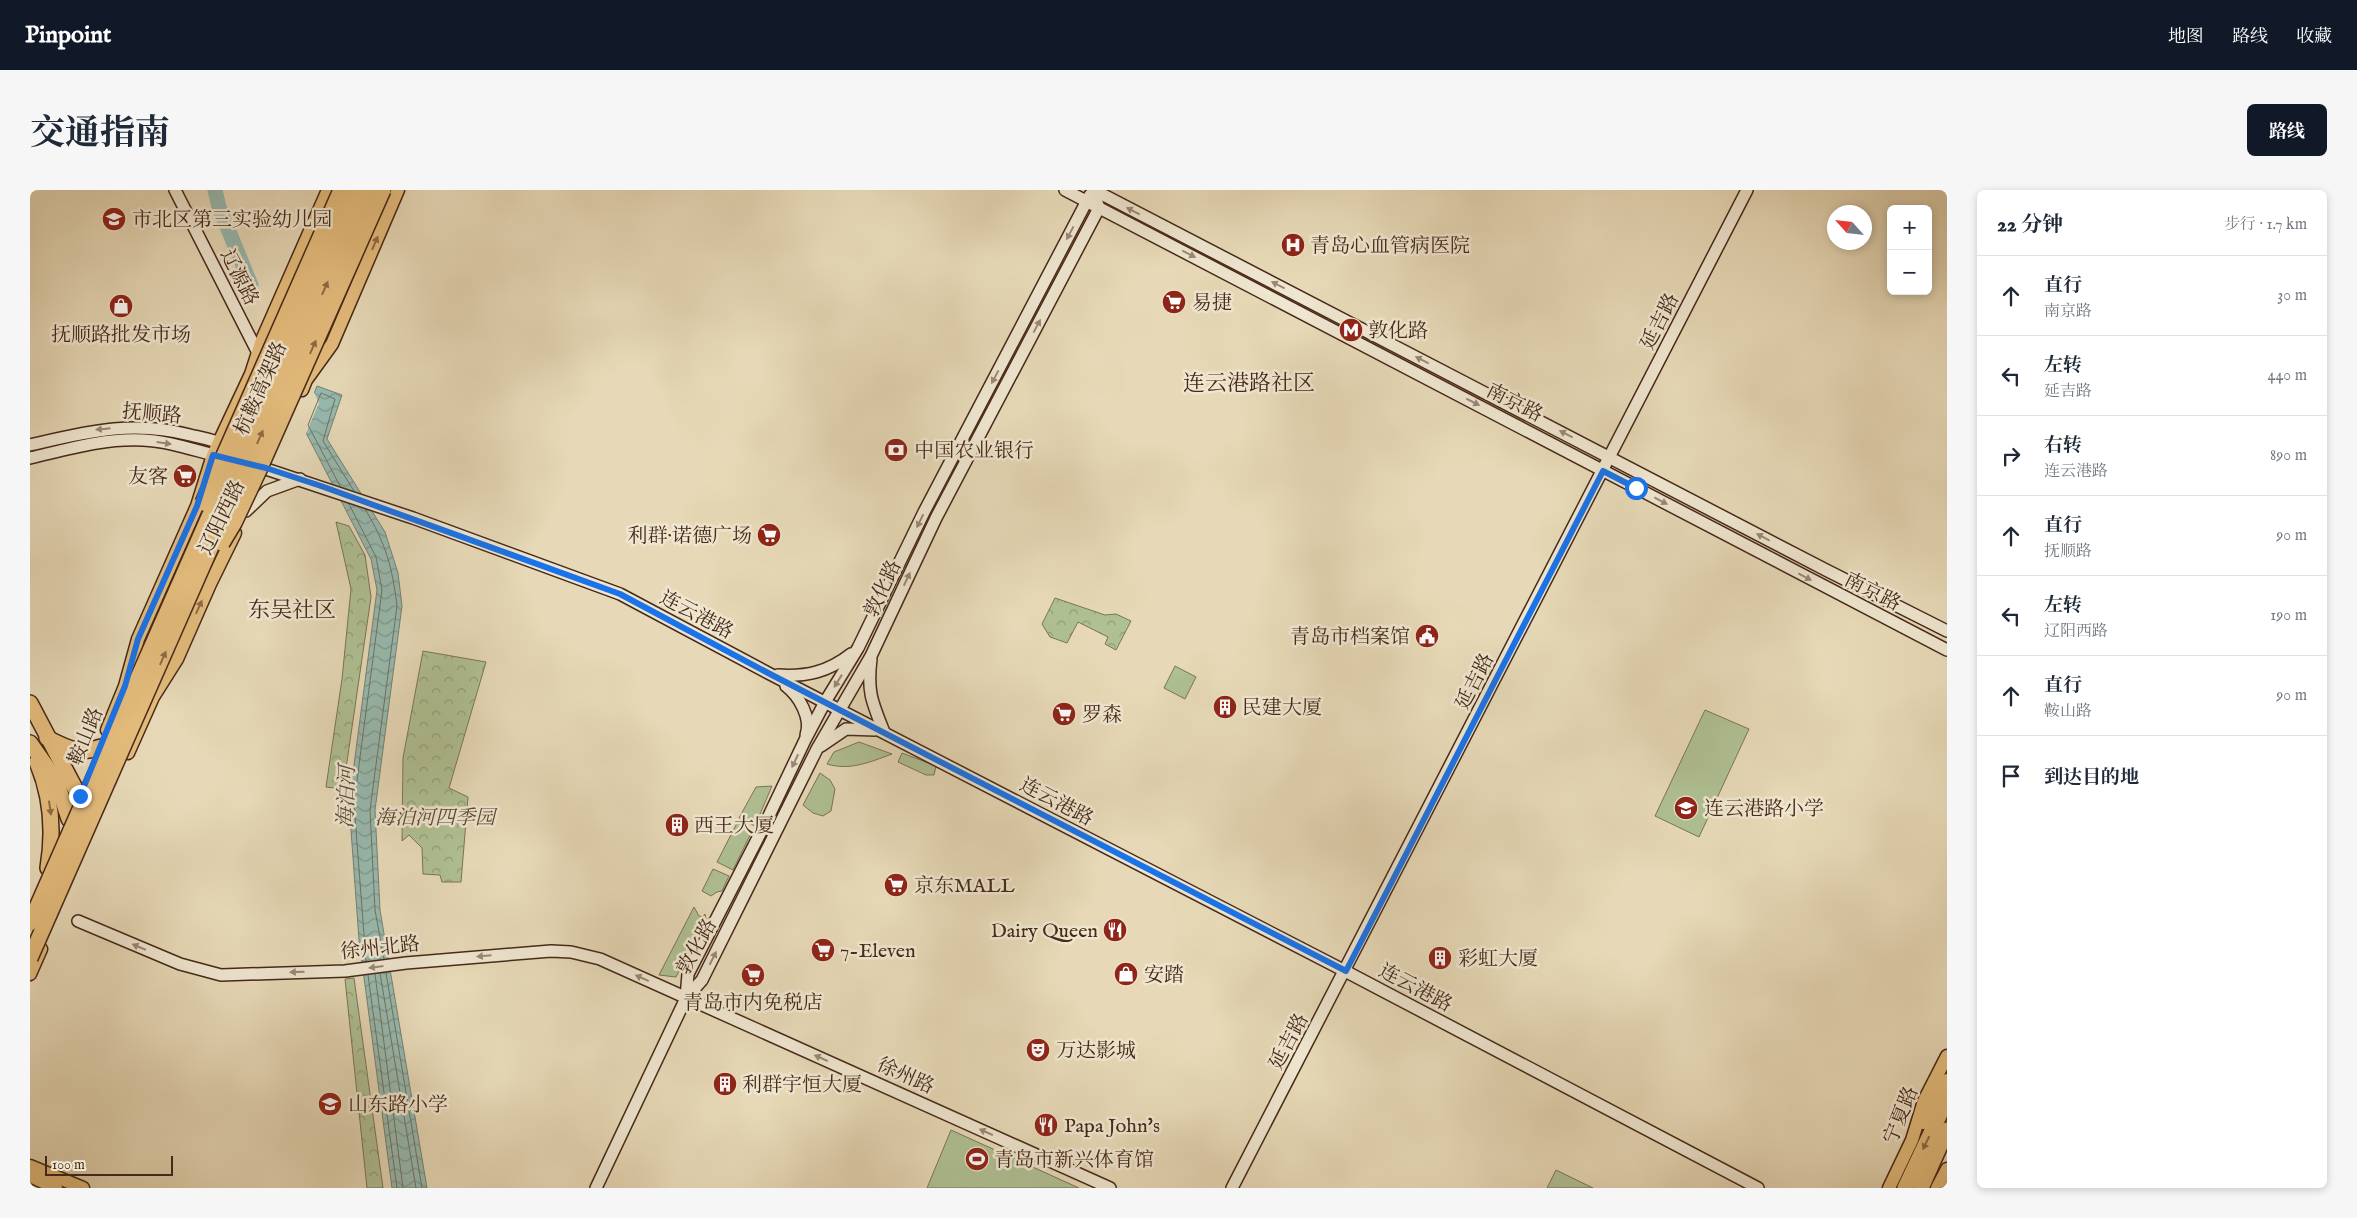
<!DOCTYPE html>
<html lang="zh">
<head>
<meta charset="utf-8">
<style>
	:root { --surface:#fff; --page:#f6f6f7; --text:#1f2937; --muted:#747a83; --line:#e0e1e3; --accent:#111827 }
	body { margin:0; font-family:"IM FELL English","Noto Serif SC",serif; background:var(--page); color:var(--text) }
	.controls { position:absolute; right:15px; top:15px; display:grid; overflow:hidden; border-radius:8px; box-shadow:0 2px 8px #0003 }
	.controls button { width:45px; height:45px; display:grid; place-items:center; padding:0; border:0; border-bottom:1px solid var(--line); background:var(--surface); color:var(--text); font:25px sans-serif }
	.compass { position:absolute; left:1797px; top:15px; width:45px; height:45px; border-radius:50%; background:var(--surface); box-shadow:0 2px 8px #0003; rotate:297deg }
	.scale { position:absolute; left:15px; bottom:12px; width:128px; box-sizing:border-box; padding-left:5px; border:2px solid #462919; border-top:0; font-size:14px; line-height:18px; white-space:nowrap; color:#462919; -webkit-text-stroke:4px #efe6d0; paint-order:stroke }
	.stop { position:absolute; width:15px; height:15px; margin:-11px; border:4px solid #1a73e8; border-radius:50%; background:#fff }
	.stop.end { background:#1a73e8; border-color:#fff; box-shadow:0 1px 5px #0008 }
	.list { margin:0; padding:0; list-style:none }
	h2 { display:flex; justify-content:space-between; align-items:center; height:65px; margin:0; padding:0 20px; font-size:21px }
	h2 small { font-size:16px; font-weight:400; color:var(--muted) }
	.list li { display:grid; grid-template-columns:32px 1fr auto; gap:15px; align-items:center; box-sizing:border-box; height:80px; padding:0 20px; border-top:1px solid var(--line) }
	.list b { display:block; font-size:19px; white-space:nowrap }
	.list p { margin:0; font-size:16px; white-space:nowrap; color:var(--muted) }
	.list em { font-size:16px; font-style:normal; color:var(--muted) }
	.icon { flex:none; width:28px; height:28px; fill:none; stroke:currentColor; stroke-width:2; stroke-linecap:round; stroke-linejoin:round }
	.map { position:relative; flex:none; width:1917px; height:998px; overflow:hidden; border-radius:8px }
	header { display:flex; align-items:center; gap:30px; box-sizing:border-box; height:70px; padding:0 25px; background:var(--accent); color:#fff }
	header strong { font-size:24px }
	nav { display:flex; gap:28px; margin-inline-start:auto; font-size:18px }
	.intro { display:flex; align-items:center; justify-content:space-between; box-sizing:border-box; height:120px; padding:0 30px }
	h1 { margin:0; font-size:35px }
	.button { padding:12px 22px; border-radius:8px; background:var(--accent); color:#fff; font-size:18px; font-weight:700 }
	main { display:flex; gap:30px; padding:0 30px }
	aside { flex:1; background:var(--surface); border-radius:8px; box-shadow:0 2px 8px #0003 }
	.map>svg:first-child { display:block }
	.grass { fill:#afc093; stroke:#7a7456 }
	.forest { fill:url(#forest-crowns); stroke:#7a7456 }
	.water { fill:url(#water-waves); stroke:#778074 }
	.pier { fill:#e7d9b7 }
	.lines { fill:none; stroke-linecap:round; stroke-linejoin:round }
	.shore { stroke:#6e7264; stroke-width:1 }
	.river { stroke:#97bab0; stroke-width:15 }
	.secondary-casing { stroke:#462919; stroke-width:14 }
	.primary-casing { stroke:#462919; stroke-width:15 }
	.highway-casing { stroke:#462919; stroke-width:18 }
	.secondary { stroke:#efe6d0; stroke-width:11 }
	.primary { stroke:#e4bc7c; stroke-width:12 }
	.highway { stroke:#e4bc7c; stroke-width:15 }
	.highway-bridge-casing { stroke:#462919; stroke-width:18; stroke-linecap:butt }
	.highway-bridge { stroke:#e4bc7c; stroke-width:15 }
	.oneway { fill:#9a8874 }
	.oneway2 { fill:#8d6b46 }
	.route { stroke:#1a73e8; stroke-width:6 }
	.labels { text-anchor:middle; stroke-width:5; stroke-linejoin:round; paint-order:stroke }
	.poi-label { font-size:20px; fill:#462919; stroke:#efe6d0; text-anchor:start }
	.street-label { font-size:20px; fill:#462919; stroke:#efe6d0 }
	.park-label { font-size:20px; font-style:italic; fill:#5b4731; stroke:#efe6d0 }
	.water-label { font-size:21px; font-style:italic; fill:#5a4d3f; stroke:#efe6d0 }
	.quarter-label { font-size:22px; fill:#462919; stroke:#efe6d0 }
</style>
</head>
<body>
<header>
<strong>Pinpoint</strong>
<nav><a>地图</a><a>路线</a><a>收藏</a></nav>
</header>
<div class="intro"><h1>交通指南</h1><a class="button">路线</a></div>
<main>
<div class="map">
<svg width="1917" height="998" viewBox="0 0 1917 998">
	<defs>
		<pattern id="forest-crowns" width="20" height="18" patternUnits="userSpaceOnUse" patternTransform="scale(1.25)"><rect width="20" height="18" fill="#afc093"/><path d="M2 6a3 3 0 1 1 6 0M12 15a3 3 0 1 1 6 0" fill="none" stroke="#909c77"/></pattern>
		<pattern id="water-waves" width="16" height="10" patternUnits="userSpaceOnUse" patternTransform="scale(1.25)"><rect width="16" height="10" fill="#97bab0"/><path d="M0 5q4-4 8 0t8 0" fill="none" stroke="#7d978e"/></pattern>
	</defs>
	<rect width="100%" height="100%" fill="#e7d9b7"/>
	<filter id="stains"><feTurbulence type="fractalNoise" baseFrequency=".004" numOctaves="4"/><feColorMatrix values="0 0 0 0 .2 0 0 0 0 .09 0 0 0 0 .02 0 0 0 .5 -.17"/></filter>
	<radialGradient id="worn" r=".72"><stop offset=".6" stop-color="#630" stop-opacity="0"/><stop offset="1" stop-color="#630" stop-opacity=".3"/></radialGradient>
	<g class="grass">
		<path d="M1145,476l21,11 -11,22 -21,-11z"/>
		<path d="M1675,520l44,19 -50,108 -44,-21z"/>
		<path d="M829,552l33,12c-22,8 -42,17 -65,10l7,-12z"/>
		<path d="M872,563l34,13 -2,9h-8l-28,-13z"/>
		<path d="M790,583l10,7 5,9 -4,22 -8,5 -10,-3 -10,-8z"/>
		<path d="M742,596l-17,40 -16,-8 17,-31z"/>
		<path d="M707,633l15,8 -19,39 -16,-8z"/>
		<path d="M683,679l16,7 -7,15 -5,1 -6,4 -9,-5z"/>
		<path d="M664,717l5,9 4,1 2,-3 1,4 -30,59 -17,-2z"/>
		<path d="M921,940l128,58h-152z"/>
		<path d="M1526,980l37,18h-46z"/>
	</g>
	<g class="forest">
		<path d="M306,332l13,4 16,29 6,42 -28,192 -17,-2 16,-108 9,-90z"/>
		<path d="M1025,408l50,17 11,-1 15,7 -15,29 -11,-6 3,-7 -30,-15 -11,21 -17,-6 -8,-13z"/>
		<path d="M393,461l63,11 -37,126 19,9 -7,85h-19l-2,-7 -17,-1 -1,-26 -13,-13 -7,6 1,-83z"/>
		<path d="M324,788l29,210h-16l-22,-209z"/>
	</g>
	<path class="water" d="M287,196l25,9 -15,44 58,93 13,41 4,33 -27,204 5,100 47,278h-35l-33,-248 -10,-137 28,-213 -6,-31 -69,-134z"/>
	<path class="pier" d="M283,200l6,13 -14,33 -6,-12z"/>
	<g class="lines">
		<g class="shore">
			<path d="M310,296l-32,-61 13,-32 14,6 -12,42 31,50"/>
			<path d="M319,314l27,53 6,33 -28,213 12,158"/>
			<path d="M335,319c21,35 27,57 32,97l-27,204 5,100 9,49"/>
			<path d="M350,783l36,215"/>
			<path d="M356,783l36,215"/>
			<path d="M345,784l28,214"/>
			<path d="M338,785l29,213"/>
		</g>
		<path class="river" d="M185,0l4,17 32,78"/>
		<g class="secondary-casing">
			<g id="secondary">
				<path d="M145,0l83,163"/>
				<path d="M1035,0l882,460"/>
				<path d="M1064,0l732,380 121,61"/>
				<path d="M0,255c57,-13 102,-25 160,-10 13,3 26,5 37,11"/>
				<path d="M0,268c38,-9 74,-20 113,-18 27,1 53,11 79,17"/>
				<path d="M224,275l159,53 207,76 150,80 575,297 413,217"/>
				<path d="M216,321l21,-20 33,-12"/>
				<path d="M841,469c-4,33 1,43 13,73"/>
				<path d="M748,485c28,2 50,-3 73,-21"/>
				<path d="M756,496c13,10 26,32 20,49"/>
				<path d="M791,556l25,-17 29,1"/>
				<path d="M48,731l102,43 41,11 124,-4 61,-8 145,-12 20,1 29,7 510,229"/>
				<path d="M656,808l2,-24 78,-152 39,-82 20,-38 33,-54 66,-136 166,-317"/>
				<path d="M566,998l90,-190 16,-18 115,-231 54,-93 65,-138 163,-310 -6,-18"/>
				<path d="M1202,998l515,-998"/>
			</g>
		</g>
		<g class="primary-casing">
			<g id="primary">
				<path d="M272,200l4,-10 26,-36 66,-154"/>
				<path d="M77,540l18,-44 13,-47 59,-133 16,-51 38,-81 11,-34 66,-150"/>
				<path d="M98,563l25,-56 24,-38 33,-75 25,-51"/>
				<path d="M0,784l11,-25"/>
				<path d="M1893,933l24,-43"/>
				<path d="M0,976l53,22"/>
				<path d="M0,986l26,12"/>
				<path d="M1859,998l23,-48 12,-39 23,-45"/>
				<path d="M1907,998l10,-19"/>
			</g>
		</g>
		<g class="highway-casing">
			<g id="highway">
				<path d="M0,513l57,108"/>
				<path d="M17,548c20,10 32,17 54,9"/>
				<path d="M0,553l26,37 13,39 16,7"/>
				<path d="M7,572c15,35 17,70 11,106"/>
				<path d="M1875,998l42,-89"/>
				<path d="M1891,998l26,-58"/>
			</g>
		</g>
		<use href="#secondary" class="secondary"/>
		<use href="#primary" class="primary"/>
		<use href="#highway" class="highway"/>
		<g class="highway-bridge-casing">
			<g id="highway-bridge">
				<path d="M173,313l138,-313"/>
				<path d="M192,353l12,-20 25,-53 124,-280"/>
				<path d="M0,733l323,-733"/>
				<path d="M0,768l338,-768"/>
			</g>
		</g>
		<use href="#highway-bridge" class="highway-bridge"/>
	</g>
	<defs><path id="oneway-solid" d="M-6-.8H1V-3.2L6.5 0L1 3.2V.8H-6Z" transform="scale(1.25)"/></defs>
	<g class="oneway">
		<use href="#oneway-solid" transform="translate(1103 21) rotate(-153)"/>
		<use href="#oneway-solid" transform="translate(1040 43) rotate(118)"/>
		<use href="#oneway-solid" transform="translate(1159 64) rotate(27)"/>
		<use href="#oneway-solid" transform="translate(1248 95) rotate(-153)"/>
		<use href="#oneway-solid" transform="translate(1007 136) rotate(-62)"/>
		<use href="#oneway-solid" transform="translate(1392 170) rotate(-153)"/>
		<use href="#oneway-solid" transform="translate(965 187) rotate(118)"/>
		<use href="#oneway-solid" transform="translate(1443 212) rotate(27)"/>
		<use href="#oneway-solid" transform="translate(73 239) rotate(174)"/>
		<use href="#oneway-solid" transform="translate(1536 244) rotate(-153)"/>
		<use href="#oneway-solid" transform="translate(134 253) rotate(8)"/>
		<use href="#oneway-solid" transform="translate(1631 311) rotate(28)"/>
		<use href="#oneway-solid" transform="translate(890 331) rotate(116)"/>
		<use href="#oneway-solid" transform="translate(1733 347) rotate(-152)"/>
		<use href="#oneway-solid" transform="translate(1775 387) rotate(28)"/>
		<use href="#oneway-solid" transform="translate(877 389) rotate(-65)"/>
		<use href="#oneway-solid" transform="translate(808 491) rotate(122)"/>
		<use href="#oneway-solid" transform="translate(765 571) rotate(115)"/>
		<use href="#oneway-solid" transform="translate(109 757) rotate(-157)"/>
		<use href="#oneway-solid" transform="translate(454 766) rotate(175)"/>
		<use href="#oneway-solid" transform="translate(683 768) rotate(-63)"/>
		<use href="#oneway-solid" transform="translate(346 777) rotate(173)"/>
		<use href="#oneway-solid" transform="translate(267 782) rotate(178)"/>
		<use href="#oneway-solid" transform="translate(612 788) rotate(-156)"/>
		<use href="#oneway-solid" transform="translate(791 868) rotate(-156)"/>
		<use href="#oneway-solid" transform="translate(956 942) rotate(-156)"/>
	</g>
	<g class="oneway2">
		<use href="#oneway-solid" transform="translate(345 53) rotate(-67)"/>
		<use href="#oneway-solid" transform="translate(295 98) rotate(-66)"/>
		<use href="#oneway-solid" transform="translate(283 157) rotate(-66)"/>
		<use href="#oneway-solid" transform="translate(230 247) rotate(-66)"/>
		<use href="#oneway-solid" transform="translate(169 417) rotate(-66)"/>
		<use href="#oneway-solid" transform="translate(133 468) rotate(-66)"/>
		<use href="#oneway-solid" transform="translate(20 618) rotate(82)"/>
		<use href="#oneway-solid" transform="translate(1896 953) rotate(116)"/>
	</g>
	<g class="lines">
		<path class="route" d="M50,606l45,-110 13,-47 59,-133 16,-51 53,13 55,18 299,108 150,80 576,297 257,-500 33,17"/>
	</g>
	<defs>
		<g id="school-disc" transform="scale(1.25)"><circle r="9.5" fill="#8f2418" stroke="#efe6d0"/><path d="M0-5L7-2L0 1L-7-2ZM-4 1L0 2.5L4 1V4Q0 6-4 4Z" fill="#fff"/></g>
		<g id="hospital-disc" transform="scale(1.25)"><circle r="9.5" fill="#8f2418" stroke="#efe6d0"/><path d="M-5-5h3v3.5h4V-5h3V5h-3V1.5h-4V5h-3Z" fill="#fff"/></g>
		<g id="supermarket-disc" transform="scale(1.25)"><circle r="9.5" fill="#8f2418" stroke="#efe6d0"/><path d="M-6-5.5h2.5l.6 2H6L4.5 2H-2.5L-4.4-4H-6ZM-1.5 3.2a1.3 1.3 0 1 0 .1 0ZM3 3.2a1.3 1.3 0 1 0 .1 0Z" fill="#fff"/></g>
		<g id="shop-disc" transform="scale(1.25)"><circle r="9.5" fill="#8f2418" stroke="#efe6d0"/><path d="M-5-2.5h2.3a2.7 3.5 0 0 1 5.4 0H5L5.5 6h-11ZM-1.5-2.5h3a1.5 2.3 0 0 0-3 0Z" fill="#fff"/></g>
		<g id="metro-disc" transform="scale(1.25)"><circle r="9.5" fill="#8f2418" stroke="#efe6d0"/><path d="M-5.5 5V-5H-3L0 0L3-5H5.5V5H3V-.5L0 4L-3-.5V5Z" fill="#fff"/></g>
		<g id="bank-disc" transform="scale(1.25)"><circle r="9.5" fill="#8f2418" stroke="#efe6d0"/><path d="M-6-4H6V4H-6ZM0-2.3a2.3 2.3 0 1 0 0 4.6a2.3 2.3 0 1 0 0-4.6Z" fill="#fff"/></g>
		<g id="civic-disc" transform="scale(1.25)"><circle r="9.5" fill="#8f2418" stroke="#efe6d0"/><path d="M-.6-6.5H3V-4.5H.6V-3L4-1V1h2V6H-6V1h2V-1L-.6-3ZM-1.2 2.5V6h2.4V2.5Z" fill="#fff"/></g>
		<g id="building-disc" transform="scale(1.25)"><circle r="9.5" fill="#8f2418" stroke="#efe6d0"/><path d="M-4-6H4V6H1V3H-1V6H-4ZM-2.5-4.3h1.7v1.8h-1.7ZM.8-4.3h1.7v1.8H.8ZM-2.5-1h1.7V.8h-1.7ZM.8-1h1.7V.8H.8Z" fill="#fff"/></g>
		<g id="restaurant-disc" transform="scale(1.25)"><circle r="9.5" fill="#8f2418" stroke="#efe6d0"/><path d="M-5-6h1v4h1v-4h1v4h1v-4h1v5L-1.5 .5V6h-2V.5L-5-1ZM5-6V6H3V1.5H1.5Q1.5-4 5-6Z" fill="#fff"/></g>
		<g id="theatre-disc" transform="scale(1.25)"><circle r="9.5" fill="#8f2418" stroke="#efe6d0"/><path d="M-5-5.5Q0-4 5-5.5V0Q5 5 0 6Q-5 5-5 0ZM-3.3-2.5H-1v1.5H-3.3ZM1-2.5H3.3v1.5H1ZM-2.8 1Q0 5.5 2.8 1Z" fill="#fff"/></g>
		<g id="stadium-disc" transform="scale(1.25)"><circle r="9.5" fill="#8f2418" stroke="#efe6d0"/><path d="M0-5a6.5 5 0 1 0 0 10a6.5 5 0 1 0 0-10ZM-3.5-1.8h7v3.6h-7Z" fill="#fff"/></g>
	</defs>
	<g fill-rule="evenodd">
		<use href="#school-disc" x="84" y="29"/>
		<use href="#hospital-disc" x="1263" y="55"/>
		<use href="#supermarket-disc" x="1144" y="112"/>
		<use href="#shop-disc" x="91" y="116"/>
		<use href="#metro-disc" x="1321" y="140"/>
		<use href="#bank-disc" x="866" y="260"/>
		<use href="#supermarket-disc" x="155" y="286"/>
		<use href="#supermarket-disc" x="739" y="345"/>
		<use href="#civic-disc" x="1397" y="446"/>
		<use href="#building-disc" x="1195" y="517"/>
		<use href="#supermarket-disc" x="1034" y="524"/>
		<use href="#school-disc" x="1656" y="618"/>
		<use href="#building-disc" x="647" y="635"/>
		<use href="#supermarket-disc" x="866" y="695"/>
		<use href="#restaurant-disc" x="1085" y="740"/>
		<use href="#supermarket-disc" x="793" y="760"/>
		<use href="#building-disc" x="1410" y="768"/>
		<use href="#shop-disc" x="1096" y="784"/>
		<use href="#supermarket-disc" x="723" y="785"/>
		<use href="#theatre-disc" x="1008" y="860"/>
		<use href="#building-disc" x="695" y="894"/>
		<use href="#school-disc" x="300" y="914"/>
		<use href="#restaurant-disc" x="1016" y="935"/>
		<use href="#stadium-disc" x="947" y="969"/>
	</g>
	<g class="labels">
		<g class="poi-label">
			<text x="102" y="36">市北区第三实验幼儿园</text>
			<text x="1280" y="62">青岛心血管病医院</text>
			<text x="1162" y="119">易捷</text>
			<text x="1338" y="147">敦化路</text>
			<text x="91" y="151" text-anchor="middle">抚顺路批发市场</text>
			<text x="884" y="267">中国农业银行</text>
			<text x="138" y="293" text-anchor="end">友客</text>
			<text x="722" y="352" text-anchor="end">利群·诺德广场</text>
			<text x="1380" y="453" text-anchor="end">青岛市档案馆</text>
			<text x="1212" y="524">民建大厦</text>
			<text x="1052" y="531">罗森</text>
			<text x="1674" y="625">连云港路小学</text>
			<text x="664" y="642">西王大厦</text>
			<text x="884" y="702">京东MALL</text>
			<text x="1068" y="747" text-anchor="end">Dairy Queen</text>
			<text x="810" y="767">7-Eleven</text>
			<text x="1428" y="775">彩虹大厦</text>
			<text x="1114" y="791">安踏</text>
			<text x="723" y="819" text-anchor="middle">青岛市内免税店</text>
			<text x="1026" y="867">万达影城</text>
			<text x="712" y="901">利群宇恒大厦</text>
			<text x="318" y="921">山东路小学</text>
			<text x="1034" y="942">Papa John's</text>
			<text x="964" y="976">青岛市新兴体育馆</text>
		</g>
		<g class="street-label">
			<text transform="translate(210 87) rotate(63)" y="7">辽源路</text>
			<text transform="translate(1629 131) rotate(-63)" y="7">延吉路</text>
			<text transform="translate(230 198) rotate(-66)" y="7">杭鞍高架路</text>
			<text transform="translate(1485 212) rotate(27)" y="7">南京路</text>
			<text transform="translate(122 223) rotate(5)" y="7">抚顺路</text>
			<text transform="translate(191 327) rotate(-64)" y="7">辽阳西路</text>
			<text transform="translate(852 398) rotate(-65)" y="7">敦化路</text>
			<text transform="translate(1843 401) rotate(27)" y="7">南京路</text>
			<text transform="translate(667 424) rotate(28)" y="7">连云港路</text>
			<text transform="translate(1444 491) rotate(-63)" y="7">延吉路</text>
			<text transform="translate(55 546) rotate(-68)" y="7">鞍山路</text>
			<text transform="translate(1027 611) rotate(28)" y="7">连云港路</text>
			<text transform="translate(666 756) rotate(-61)" y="7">敦化路</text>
			<text transform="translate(350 757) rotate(-6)" y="7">徐州北路</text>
			<text transform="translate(1386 797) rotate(28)" y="7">连云港路</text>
			<text transform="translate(1258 851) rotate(-62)" y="7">延吉路</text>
			<text transform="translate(876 885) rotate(24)" y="7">徐州路</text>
			<text transform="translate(1870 925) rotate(-68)" y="7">宁夏路</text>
		</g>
		<g class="park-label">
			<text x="405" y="634">海泊河四季园</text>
		</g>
		<g class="water-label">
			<text transform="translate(316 607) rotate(-88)" y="7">海泊河</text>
		</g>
		<g class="quarter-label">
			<text x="1219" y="200">连云港路社区</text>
			<text x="262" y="427">东吴社区</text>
		</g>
	</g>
	<rect width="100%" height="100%" filter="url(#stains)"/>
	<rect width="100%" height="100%" fill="url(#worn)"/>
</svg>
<div class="controls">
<button>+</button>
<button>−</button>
</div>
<svg class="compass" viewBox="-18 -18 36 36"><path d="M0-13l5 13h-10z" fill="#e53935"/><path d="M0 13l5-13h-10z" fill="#747a83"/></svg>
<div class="scale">100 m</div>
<div class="stop" style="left:1606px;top:298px"></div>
<div class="stop end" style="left:50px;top:606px"></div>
</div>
<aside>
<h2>22 分钟<small>步行 · 1.7 km</small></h2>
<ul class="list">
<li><svg class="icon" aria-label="ahead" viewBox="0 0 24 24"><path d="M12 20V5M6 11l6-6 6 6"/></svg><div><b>直行</b><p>南京路</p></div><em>30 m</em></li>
<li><svg class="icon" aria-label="left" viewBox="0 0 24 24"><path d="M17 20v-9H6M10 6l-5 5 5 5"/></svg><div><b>左转</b><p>延吉路</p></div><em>440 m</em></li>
<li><svg class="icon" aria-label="right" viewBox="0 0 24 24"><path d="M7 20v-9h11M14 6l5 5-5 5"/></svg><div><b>右转</b><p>连云港路</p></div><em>890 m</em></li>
<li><svg class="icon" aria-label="ahead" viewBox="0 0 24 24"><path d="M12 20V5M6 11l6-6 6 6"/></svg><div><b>直行</b><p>抚顺路</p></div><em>90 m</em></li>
<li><svg class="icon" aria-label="left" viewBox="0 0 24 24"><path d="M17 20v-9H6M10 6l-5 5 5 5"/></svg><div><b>左转</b><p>辽阳西路</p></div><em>190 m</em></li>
<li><svg class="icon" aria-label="ahead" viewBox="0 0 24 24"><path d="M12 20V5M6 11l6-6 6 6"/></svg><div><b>直行</b><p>鞍山路</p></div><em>90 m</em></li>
<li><svg class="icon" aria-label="arrive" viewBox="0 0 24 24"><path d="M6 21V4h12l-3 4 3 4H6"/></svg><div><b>到达目的地</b></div></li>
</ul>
</aside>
</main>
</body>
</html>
